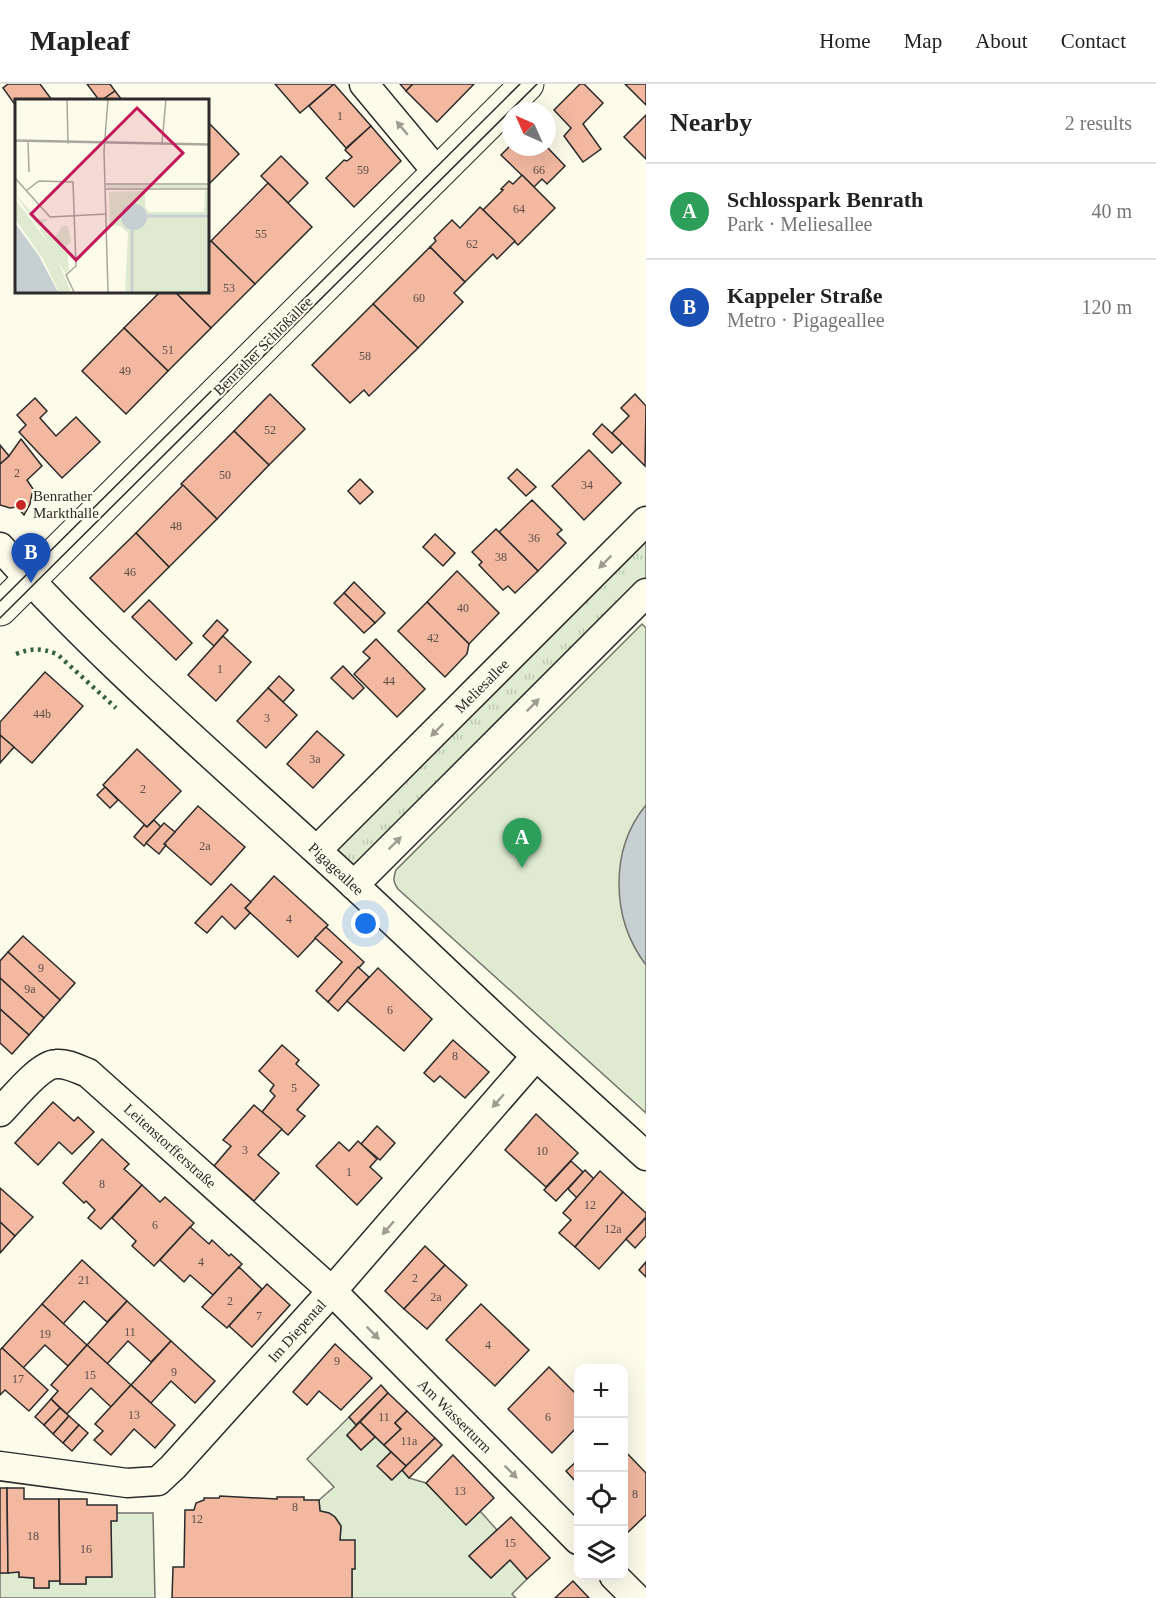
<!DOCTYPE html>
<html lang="en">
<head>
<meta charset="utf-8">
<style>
	:root { --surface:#fff; --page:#f6f6f6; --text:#222; --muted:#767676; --line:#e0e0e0; --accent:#c62828 }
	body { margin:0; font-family:Georgia,serif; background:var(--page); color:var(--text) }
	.controls { position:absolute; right:18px; bottom:18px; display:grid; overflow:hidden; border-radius:12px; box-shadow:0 6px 24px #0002 }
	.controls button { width:54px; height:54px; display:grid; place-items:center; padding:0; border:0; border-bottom:2px solid var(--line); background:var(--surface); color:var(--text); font:30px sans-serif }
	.compass { position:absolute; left:502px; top:18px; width:54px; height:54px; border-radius:50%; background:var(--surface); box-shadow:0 6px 24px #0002; rotate:315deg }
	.you { position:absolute; left:366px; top:840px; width:21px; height:21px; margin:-15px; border:4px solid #fff; border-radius:50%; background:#1a73e8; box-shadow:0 0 0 9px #1a73e833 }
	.badge { display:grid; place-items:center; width:39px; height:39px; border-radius:50%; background:var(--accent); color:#fff; font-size:20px; font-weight:700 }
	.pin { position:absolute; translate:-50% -50px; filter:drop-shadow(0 2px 3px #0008) }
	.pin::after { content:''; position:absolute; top:32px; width:21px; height:18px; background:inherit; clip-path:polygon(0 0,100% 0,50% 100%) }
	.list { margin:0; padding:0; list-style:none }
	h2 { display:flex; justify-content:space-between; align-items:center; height:78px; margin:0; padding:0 24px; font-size:26px }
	h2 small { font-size:20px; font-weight:400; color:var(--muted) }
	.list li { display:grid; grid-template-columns:39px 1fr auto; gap:18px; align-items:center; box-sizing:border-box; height:96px; padding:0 24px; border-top:2px solid var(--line) }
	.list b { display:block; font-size:22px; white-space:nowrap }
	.list p { margin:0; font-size:20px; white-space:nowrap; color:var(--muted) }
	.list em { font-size:20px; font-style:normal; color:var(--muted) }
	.icon { flex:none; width:33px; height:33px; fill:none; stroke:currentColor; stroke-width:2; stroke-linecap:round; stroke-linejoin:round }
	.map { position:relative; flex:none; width:646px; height:1514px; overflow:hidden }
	header { display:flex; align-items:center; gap:36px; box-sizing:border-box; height:84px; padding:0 30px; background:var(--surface); border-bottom:2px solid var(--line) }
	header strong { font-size:28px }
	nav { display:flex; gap:33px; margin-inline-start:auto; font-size:21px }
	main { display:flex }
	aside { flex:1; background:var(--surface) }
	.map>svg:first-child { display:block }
	.grass { fill:url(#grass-tufts); stroke:#74746e; stroke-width:1.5 }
	.green { fill:#deebd1; stroke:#74746e; stroke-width:1.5 }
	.water { fill:#c7d0d0; stroke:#74746e; stroke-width:1.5 }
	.building { fill:#f2b8a0; stroke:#2b2b2b; stroke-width:1.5 }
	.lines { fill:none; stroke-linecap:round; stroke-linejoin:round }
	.minor-casing { stroke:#2b2b2b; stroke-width:31 }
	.major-casing { stroke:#2b2b2b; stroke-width:35 }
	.minor { stroke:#fdfbea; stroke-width:28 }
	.major { stroke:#fdfbea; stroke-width:33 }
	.tram { stroke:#2b2b2b; stroke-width:1.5 }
	.hedge { stroke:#34623c; stroke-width:4.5; stroke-dasharray:3 4.5; stroke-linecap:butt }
	.oneway { fill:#9e9d94 }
	.poi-dot { fill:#c62828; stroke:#fdfbea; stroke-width:2 }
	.labels { text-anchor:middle; stroke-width:4.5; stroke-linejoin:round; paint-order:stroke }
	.number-label { font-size:12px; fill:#5d4e48 }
	.street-label { font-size:15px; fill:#2b2b2b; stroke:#fdfbea }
	.poi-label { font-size:15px; fill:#2b2b2b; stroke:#fdfbea; text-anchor:start }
	.inset-river { fill:none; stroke:#c7d0d0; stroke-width:3 }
	.inset-road { fill:none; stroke:#a9a89e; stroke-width:1.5 }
	.view { fill:#c2185b; fill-opacity:0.15; stroke:#c2185b; stroke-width:3 }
	.inset-edge { fill:none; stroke:#2b2b2b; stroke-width:3 }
</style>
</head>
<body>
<header>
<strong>Mapleaf</strong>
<nav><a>Home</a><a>Map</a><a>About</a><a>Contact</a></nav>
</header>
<main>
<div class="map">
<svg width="646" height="1514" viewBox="0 0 646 1514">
	<defs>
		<pattern id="grass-tufts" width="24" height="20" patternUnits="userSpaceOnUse" patternTransform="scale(1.5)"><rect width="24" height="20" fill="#deebd1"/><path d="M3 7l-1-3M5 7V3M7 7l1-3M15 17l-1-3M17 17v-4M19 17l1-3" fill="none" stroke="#bfcab4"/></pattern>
	</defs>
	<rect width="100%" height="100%" fill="#fdfbea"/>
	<path class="grass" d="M646,446v52l-276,277 -18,7 -16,-17z"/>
	<g class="green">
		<path d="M642,540l4,4v485l-248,-224c-5,-7 -5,-11 -2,-19z"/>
		<path d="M349,1333l7,8 -9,11 14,14 14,-13 16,15 -13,14 13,14 11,-10 7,8 17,5 40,41 14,-13 17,19 -28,26 22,22 19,-18 17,19 -15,15 4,4h-164v-29l3,-1 -15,-28 1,-14 -6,-9 -6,-4 -9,-2 -1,-11 15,-13 -27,-28z"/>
		<path d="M117,1429h36l2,85h-155v-25l19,-1v5l15,1v10h15v-7h11v3h26v-7h25v-56z"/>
	</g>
	<path class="water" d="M646,721v160c-35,-46 -37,-115 0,-160z"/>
	<g class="building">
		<path d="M8,0h32l12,16h-36v6l-13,-18z"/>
		<path d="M87,0h23l5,7 -13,9h-3z"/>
		<path d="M275,0h59l-34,29z"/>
		<path d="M334,0l37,42 -25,22 -37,-42z"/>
		<path d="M400,0h13l-7,7z"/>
		<path d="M413,0h61l-37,38 -31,-31z"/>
		<path d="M580,0h4l19,19 -20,21 18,25 -18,13 -19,-26 7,-8 -17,-18z"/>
		<path d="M625,0h21v21z"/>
		<path d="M115,7l7,9h-20z"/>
		<path d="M646,31v44l-22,-22z"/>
		<path d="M207,37l32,33 -32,32z"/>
		<path d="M371,42l30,35 -47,46 -28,-29 18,-18 3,1 5,-4 -7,-7z"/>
		<path d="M511,61v2h36l18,19 -18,18 -5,-5 -8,8 -33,-32z"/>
		<path d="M281,72l27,27 -20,20 -27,-27z"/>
		<path d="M522,91l33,33 -37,37 -35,-35 20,-20 -2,-1 8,-8 4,3z"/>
		<path d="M268,99l44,44 -57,57 -44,-43z"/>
		<path d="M480,123l35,34 -18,18 -4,-5 -28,28 -35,-35 6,-6 -2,-3 18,-18 8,8z"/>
		<path d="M211,157l44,43 -44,44 -37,-37h33v-46z"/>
		<path d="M430,163l35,35 -11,11 9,9 -45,46 -45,-44z"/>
		<path d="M161,207h13l37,37 -43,43 -44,-43z"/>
		<path d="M373,220l45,44 -49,48 -5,-6 -14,13 -38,-38z"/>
		<path d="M124,244l44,43 -42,43 -44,-43z"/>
		<path d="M270,310l35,35 -36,36 -35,-34z"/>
		<path d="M635,310l11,12 -1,60 -33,-33 17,-17 -8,-8z"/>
		<path d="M35,314l12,13 -7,7 16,18 20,-19 24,25 -38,36 -43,-46 7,-7 -9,-10z"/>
		<path d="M602,340l20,19 -10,10 -19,-19z"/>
		<path d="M234,347l35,34 -52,54 -36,-35z"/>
		<path d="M21,355l21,27 -15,14 6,9 -3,15 -6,11 -7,-8 -7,1 -10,-3v-41l9,-8z"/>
		<path d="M0,361l9,11 -9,8z"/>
		<path d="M589,366l32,33 -37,37 -32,-34z"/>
		<path d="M517,385l19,18 -10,9 -18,-18z"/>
		<path d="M360,395l13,13 -13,12 -12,-13z"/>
		<path d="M183,401l34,34 -48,48 -33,-34z"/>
		<path d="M532,416l30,30 -5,4 9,9 -28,28 -39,-39z"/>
		<path d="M496,445l42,42 -23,22 -7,-7 -5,4 -24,-25 3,-3 -10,-10z"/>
		<path d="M136,449l33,34 -45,45 -34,-34z"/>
		<path d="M435,450l20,19 -12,13 -20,-19z"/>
		<path d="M457,487l42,42 -30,31 -42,-42z"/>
		<path d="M354,498l31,31 -10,10 -31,-30z"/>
		<path d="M344,509l31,30 -11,10 -30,-30z"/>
		<path d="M149,516l43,43 -16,17 -44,-43z"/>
		<path d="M427,518l42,42 -2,10 -22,23 -47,-46z"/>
		<path d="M217,536l11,10 -14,16 -11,-10z"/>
		<path d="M223,552l28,26 -35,39 -28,-26z"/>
		<path d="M376,555l49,50 -28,28 -43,-43 16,-16 -7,-6z"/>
		<path d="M343,582l21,22 -11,11 -22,-21z"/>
		<path d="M45,588l38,34 -51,57 -32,-28v-13z"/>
		<path d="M279,592l15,14 -11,12 -15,-14z"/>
		<path d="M268,604l29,27 -31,33 -29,-27z"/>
		<path d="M317,647l27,24 -31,33 -26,-24z"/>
		<path d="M0,651l14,12 -14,16z"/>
		<path d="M137,665l44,42 -34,36 -44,-42z"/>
		<path d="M105,703l13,13 -8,8 -13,-13z"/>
		<path d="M198,722l47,41 -34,38 -47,-41z"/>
		<path d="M154,736l7,7 -17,19 -10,-9 10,-12 3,2z"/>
		<path d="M164,739l11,9 -11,12 2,1 -7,9 -13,-11z"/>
		<path d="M274,792l54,49 -30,32 -53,-49z"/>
		<path d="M231,800l20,18 -6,6 5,5 -15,16 -13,-13 -15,17 -12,-10z"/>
		<path d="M326,843l38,35 -36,40 -12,-11 26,-29 -27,-24z"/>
		<path d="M23,852l52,47 -15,17 -52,-48z"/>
		<path d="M8,868l52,48 -16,18 -44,-40v-17z"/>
		<path d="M358,883l11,10 -31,34 -10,-9z"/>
		<path d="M378,884l54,51 -28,32 -57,-50z"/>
		<path d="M0,894l44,40 -15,17 -29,-26z"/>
		<path d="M0,925l29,26 -17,19 -12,-11z"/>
		<path d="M453,956l36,32 -24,26 -25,-22 -6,6 -10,-9z"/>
		<path d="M282,961l17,15 -3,4 23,21 -22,25 8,6 -17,19 -26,-23 13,-16 -5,-5 4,-6 -15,-14z"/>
		<path d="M53,1018l21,19 4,-4 16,15 -22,22 -13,-12 -21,23 -23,-22z"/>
		<path d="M254,1021l28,24 -24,26 21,18 -25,28 -40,-35 17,-20 -8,-6z"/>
		<path d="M536,1030l42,39 -32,34 -41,-37z"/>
		<path d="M377,1042l18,17 -15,17 -19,-16z"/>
		<path d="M102,1055l27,25 -5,5 18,16 -41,44 -13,-11 7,-8 -9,-9 -2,2 -21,-20z"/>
		<path d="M358,1057l19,18 -7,8 12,11 -25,27 -41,-39 23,-24 10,9z"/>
		<path d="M571,1077l12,11 -27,29 -12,-11z"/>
		<path d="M585,1086l9,9 -17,19 -9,-9z"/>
		<path d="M600,1087l23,21 -48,55 -16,-14 12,-13 -8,-7z"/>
		<path d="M142,1101l18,17 5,-5 29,26 -40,43 -22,-20 4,-5 -24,-23z"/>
		<path d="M0,1104l33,29 -18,19 -15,-14z"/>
		<path d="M623,1108l23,21v4l-47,52 -24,-22z"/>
		<path d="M646,1134v18l-11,12 -9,-9z"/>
		<path d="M0,1138l15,14 -15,17z"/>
		<path d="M190,1143l19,17 3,-4 17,16 2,-2 11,10 -29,31 -23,-20 -6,7 -24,-22z"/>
		<path d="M425,1162l20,19 -41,44 -19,-18z"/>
		<path d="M82,1176l45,41 -20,21 -23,-21 -21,23 -21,-20z"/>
		<path d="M646,1178v15l-7,-7z"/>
		<path d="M445,1181l22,20 -40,44 -23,-20z"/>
		<path d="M239,1183l23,22 -35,39 -25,-21z"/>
		<path d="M267,1200l23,21 -38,42 -23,-21z"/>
		<path d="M127,1217l44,40 -20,21 -23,-21 -21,23 -20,-19z"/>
		<path d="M42,1220l45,41 -19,21 -23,-21 -22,23 -21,-20z"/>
		<path d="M481,1220l48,46 -34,36 -49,-46z"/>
		<path d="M171,1257l44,40 -20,22 -24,-22 -20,22 -20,-18z"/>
		<path d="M335,1260l37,34 -31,32 -22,-19 -12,14 -14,-13z"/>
		<path d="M87,1261l44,40 -20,22 -20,-19 -24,26 -16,-15 7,-8 -7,-6z"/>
		<path d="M2,1264l46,42 -19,21 -24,-21 -5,5v-45z"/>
		<path d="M549,1283l29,29v30l-26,27 -44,-44z"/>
		<path d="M131,1301l44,40 -20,23 -21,-19 -23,26 -17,-15 9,-9 -8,-7z"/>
		<path d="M381,1301l7,8 -32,32 -7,-8z"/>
		<path d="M388,1309l19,18 -12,12 6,6 -17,16 -24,-23z"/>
		<path d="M51,1315l9,9 -16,17 -9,-8z"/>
		<path d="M60,1324l9,8 -16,18 -9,-9z"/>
		<path d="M407,1327l28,27 -29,28 -22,-21 17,-16 -6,-6z"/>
		<path d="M69,1332l10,9 -16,18 -10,-9z"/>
		<path d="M360,1338l15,15 -14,13 -14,-15z"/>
		<path d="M79,1341l9,8 -16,18 -9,-8z"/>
		<path d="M435,1354l7,7 -33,33 -7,-8z"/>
		<path d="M624,1366l22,23v42l-20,19 -2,-3z"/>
		<path d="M391,1368l15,14 -14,14 -15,-14z"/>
		<path d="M453,1371l41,43 -28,27 -40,-42z"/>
		<path d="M578,1376v24l-12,-13z"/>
		<path d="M0,1404h7l1,85h-8z"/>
		<path d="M7,1404h17v11h35l1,82h-11v7h-15v-10l-15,-1v-5l-11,1z"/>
		<path d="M220,1412l57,3v-2h27v3h15l1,11 9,2 6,4 6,9 -1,14h15v29h-3v29h-180l1,-31h11l1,-57h9l2,-7 8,-3v-2h15z"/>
		<path d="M59,1415h28v6h30v16h-6l1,56h-26v7h-26z"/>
		<path d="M511,1433l39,41 -23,21 -17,-19 -19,18 -22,-22z"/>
		<path d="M573,1497l16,17h-34z"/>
	</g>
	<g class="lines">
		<g class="minor-casing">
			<g id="minor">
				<path d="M364,0l74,89"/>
				<path d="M0,463c98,110 209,205 317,304 74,67 145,137 218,204 37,34 74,67 111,101"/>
				<path d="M317,766l329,-329"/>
				<path d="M354,801l292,-292"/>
				<path d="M0,1028c12,-12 39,-47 56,-48 11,-1 22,5 32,9l244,218 246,249"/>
				<path d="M0,1382l127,17 31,-2 15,-14 159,-176 204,-235"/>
				<path d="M614,1492l22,22"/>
			</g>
		</g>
		<g class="major-casing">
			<path id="major" d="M0,525l527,-525"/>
		</g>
		<use href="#minor" class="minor"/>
		<use href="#major" class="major"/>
		<g class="tram">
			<path d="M0,517l520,-517"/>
			<path d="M0,534l537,-534"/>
		</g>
		<path class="hedge" d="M16,570c16,-6 24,-6 41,0l59,54"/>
	</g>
	<defs><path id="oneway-solid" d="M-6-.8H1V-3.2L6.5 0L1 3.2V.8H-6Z" transform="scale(1.5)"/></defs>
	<g class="oneway">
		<use href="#oneway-solid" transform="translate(402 44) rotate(-130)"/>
		<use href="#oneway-solid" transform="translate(605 478) rotate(135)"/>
		<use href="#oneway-solid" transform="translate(533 621) rotate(-45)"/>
		<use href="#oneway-solid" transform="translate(437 646) rotate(135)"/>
		<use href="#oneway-solid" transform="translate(395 759) rotate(-45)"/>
		<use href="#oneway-solid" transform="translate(498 1017) rotate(131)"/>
		<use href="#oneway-solid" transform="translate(388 1144) rotate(131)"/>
		<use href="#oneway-solid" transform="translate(373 1249) rotate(45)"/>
		<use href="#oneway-solid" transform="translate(511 1388) rotate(45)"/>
	</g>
	<circle class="poi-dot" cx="21" cy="421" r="6"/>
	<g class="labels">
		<g class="number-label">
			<text x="340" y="36">1</text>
			<text x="363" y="90">59</text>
			<text x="539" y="90">66</text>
			<text x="519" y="129">64</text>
			<text x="261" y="154">55</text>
			<text x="472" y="164">62</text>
			<text x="229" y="208">53</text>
			<text x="419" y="218">60</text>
			<text x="168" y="270">51</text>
			<text x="365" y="276">58</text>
			<text x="125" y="291">49</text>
			<text x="270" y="350">52</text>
			<text x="17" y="393">2</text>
			<text x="225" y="395">50</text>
			<text x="587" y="405">34</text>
			<text x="176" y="446">48</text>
			<text x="534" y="458">36</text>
			<text x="501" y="477">38</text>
			<text x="130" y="492">46</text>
			<text x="463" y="528">40</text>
			<text x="433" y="558">42</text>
			<text x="220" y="589">1</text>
			<text x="389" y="601">44</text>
			<text x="42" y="634">44b</text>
			<text x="267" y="638">3</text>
			<text x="315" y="679">3a</text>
			<text x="143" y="709">2</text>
			<text x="205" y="766">2a</text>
			<text x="289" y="839">4</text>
			<text x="41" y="888">9</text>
			<text x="30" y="909">9a</text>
			<text x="390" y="930">6</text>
			<text x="455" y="976">8</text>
			<text x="294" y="1008">5</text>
			<text x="245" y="1070">3</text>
			<text x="542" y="1071">10</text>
			<text x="349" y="1092">1</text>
			<text x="102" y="1104">8</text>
			<text x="590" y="1125">12</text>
			<text x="155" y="1145">6</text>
			<text x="613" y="1149">12a</text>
			<text x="201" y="1182">4</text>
			<text x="415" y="1198">2</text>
			<text x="84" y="1200">21</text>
			<text x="436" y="1217">2a</text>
			<text x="230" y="1221">2</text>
			<text x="259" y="1236">7</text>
			<text x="130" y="1252">11</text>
			<text x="45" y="1254">19</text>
			<text x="488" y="1265">4</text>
			<text x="337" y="1281">9</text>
			<text x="174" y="1292">9</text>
			<text x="90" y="1295">15</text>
			<text x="18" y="1299">17</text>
			<text x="134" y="1335">13</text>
			<text x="384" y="1337">11</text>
			<text x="548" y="1337">6</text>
			<text x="409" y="1361">11a</text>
			<text x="460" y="1411">13</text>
			<text x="635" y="1414">8</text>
			<text x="295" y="1427">8</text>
			<text x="197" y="1439">12</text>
			<text x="33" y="1456">18</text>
			<text x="510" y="1463">15</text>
			<text x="86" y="1469">16</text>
		</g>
		<g class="street-label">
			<text transform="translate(263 262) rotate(-45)" y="5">Benrather Schloßallee</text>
			<text transform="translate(482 602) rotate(-45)" y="5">Meliesallee</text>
			<text transform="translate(336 785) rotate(43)" y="5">Pigageallee</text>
			<text transform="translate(170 1062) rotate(42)" y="5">Leitenstorfferstraße</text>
			<text transform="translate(297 1247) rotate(-48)" y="5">Im Diepental</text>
			<text transform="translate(455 1332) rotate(45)" y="5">Am Wasserturm</text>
		</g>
		<g class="poi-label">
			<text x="33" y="417">Benrather<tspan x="33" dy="17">Markthalle</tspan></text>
		</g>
	</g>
	<g transform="translate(15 15)">
		<rect width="194" height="194" fill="#fdfbea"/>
		<path d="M92,86h102l-1,3h-101zM0,100l38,50 18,43h-12l-16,-33 -28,-40z" fill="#deebd1"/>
		<path d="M190,91h3v102h-83l3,-59 -8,-7h-10l-1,-34 36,-1v16l4,5h55zM0,95l23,25h10l-9,9zM47,127h6l3,16 -4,3 2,26 -4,2 -25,-44 3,-2 11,13z" fill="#deebd1"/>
		<path d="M106 118a13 13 0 1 1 26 0a13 13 0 1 1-26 0ZM0,124l24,33 19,36h-43z" fill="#c7d0d0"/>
		<path class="inset-river" d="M132,117h62M117,193v-62"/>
		<path class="inset-road" d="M52,0l1,45M93,0l-4,52 4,141M0,41l194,4M0,42l194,4M13,43l1,30M147,44l4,-44M0,79l35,39 57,-3M91,85h103M91,90h103M12,91l12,-9 34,1 3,84 -10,9 8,17"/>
		<path class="view" d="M122,9l46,45 -107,107 -45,-46z"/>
		<rect width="194" height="194" class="inset-edge"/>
	</g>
</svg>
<div class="controls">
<button>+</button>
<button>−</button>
<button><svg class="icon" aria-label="locate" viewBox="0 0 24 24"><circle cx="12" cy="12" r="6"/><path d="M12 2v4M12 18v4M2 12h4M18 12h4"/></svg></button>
<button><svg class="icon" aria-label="layers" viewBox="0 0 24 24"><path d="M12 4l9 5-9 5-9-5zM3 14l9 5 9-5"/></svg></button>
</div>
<svg class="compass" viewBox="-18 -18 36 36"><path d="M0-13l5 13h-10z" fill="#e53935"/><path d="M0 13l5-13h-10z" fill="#767676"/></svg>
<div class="you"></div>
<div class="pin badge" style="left:522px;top:784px;background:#2e9e5b">A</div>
<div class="pin badge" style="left:31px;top:499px;background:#1a4fb4">B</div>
</div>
<aside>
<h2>Nearby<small>2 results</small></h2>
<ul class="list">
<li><span class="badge" style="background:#2e9e5b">A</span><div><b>Schlosspark Benrath</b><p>Park · Meliesallee</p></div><em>40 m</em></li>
<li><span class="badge" style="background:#1a4fb4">B</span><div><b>Kappeler Straße</b><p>Metro · Pigageallee</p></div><em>120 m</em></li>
</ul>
</aside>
</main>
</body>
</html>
